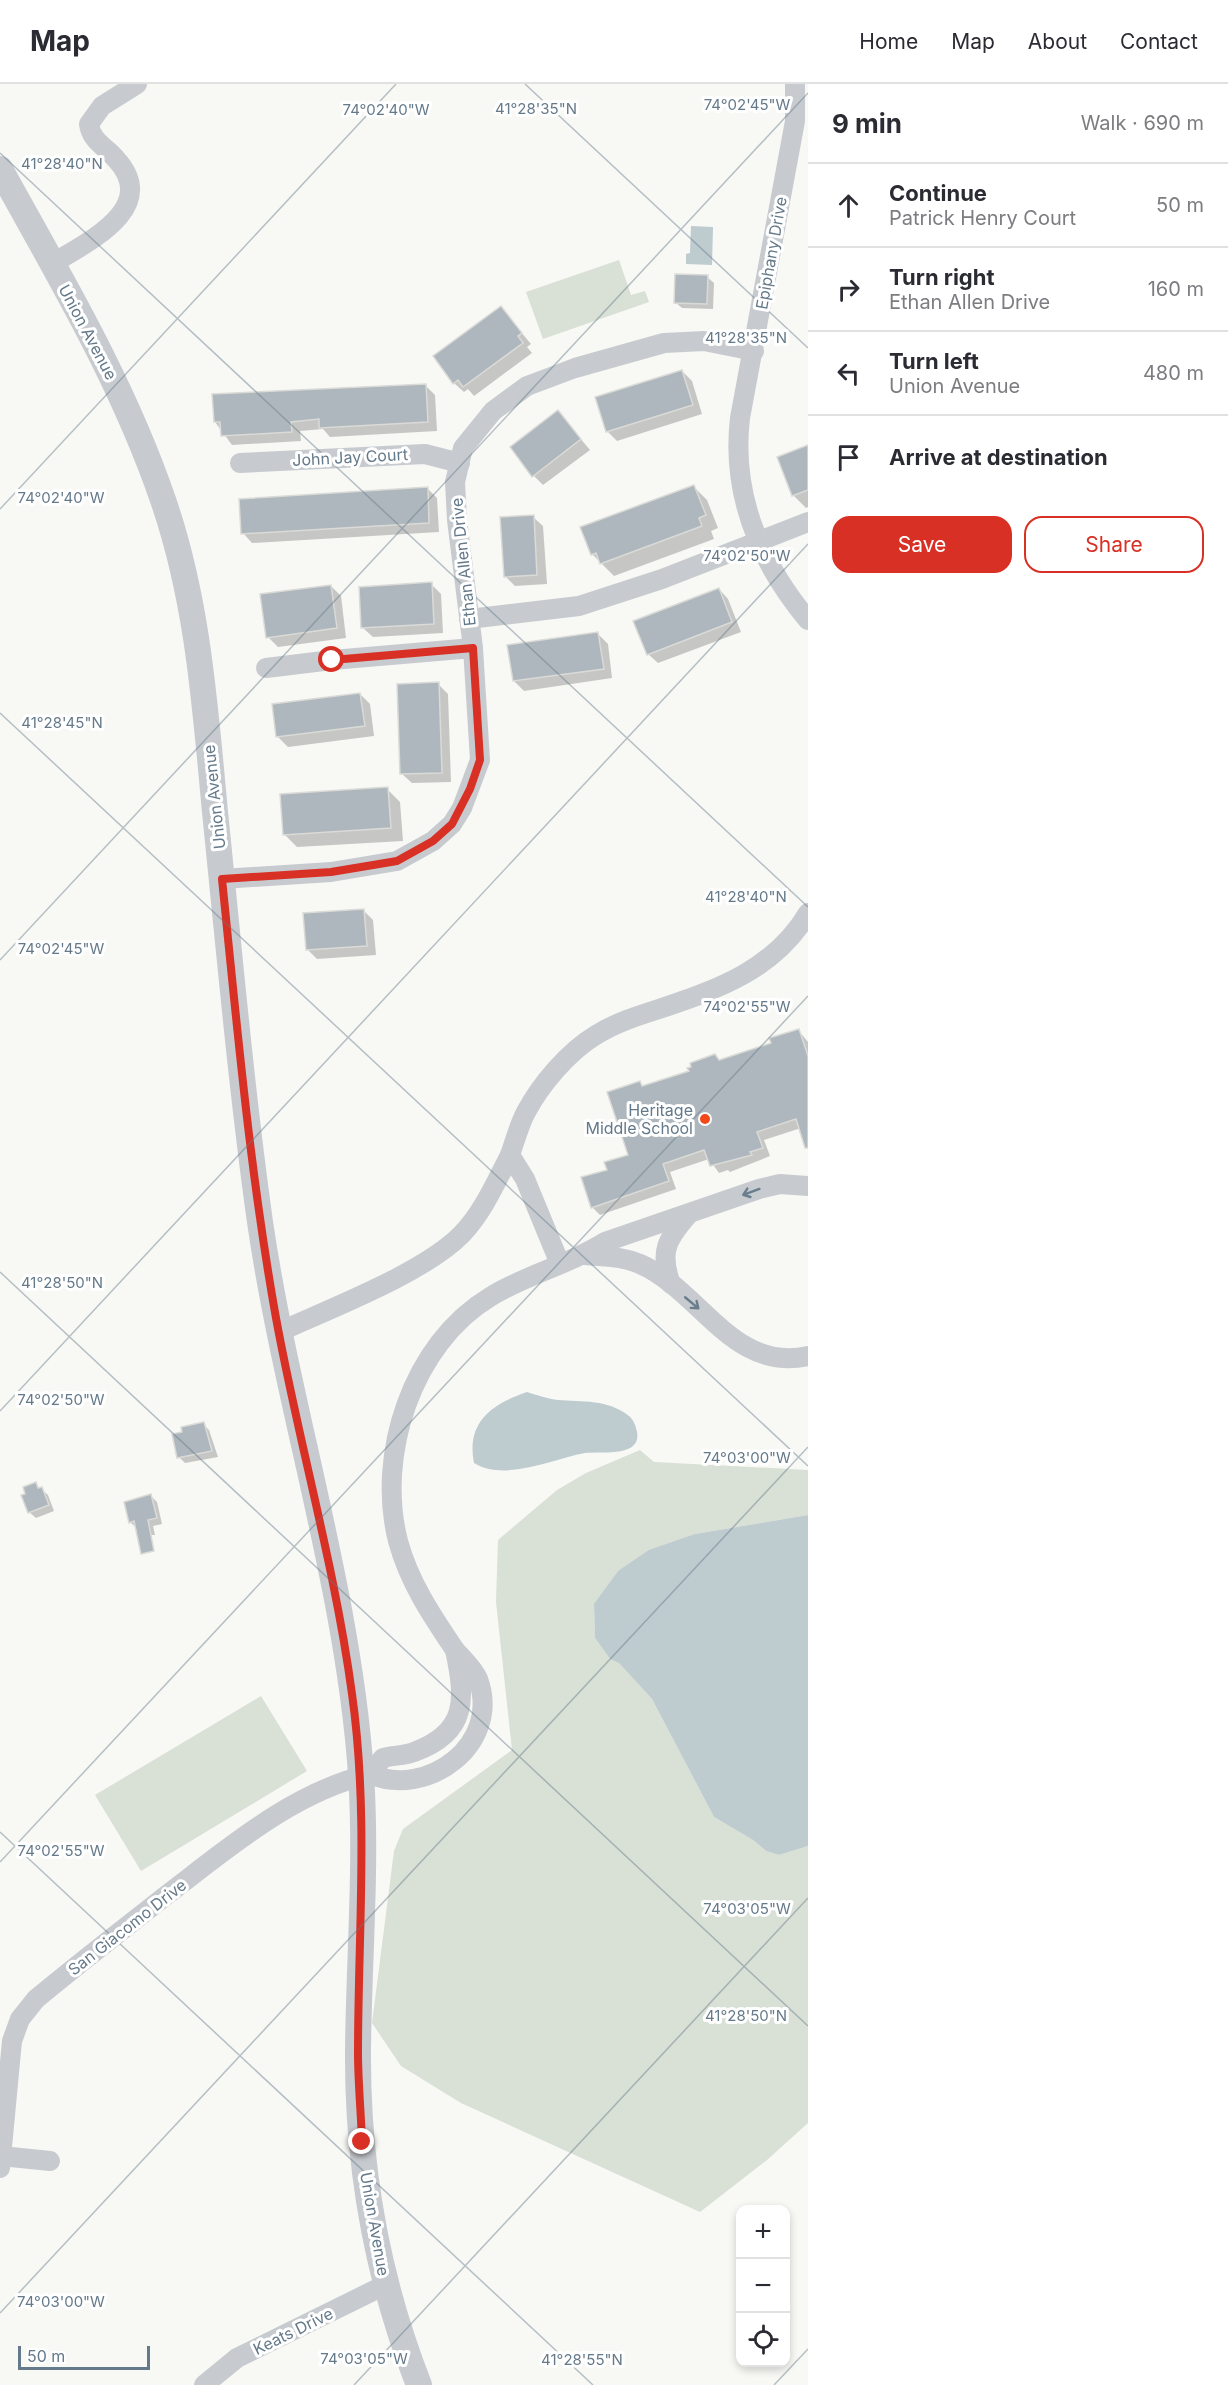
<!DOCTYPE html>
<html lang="en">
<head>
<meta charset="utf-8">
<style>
	:root { --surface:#fff; --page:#f7f7f7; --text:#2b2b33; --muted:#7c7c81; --line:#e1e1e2; --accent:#d93025 }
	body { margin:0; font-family:Inter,sans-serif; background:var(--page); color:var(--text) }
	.controls { position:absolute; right:18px; bottom:18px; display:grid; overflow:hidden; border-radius:12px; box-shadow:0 3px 9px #0003 }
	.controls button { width:54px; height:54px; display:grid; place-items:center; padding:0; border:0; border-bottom:2px solid var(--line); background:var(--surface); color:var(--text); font:30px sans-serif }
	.scale { position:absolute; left:18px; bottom:15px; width:132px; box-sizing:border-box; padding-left:6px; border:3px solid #647989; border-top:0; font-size:16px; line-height:21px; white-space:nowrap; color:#647989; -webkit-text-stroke:4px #fff; paint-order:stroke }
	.stop { position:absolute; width:18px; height:18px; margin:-14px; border:4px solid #d93025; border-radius:50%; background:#fff }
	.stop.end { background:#d93025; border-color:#fff; box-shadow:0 2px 6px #0008 }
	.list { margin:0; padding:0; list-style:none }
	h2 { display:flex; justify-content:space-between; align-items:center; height:78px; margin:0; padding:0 24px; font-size:26px }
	h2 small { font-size:20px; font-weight:400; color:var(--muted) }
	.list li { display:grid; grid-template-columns:39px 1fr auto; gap:18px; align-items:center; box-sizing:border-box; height:84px; padding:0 24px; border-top:2px solid var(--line) }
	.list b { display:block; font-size:22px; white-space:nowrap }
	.list p { margin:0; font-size:20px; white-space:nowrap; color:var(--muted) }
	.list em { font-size:20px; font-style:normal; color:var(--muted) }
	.actions { display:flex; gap:12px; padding:18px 24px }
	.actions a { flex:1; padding:14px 0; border:2px solid var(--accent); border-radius:18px; text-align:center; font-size:21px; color:var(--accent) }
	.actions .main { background:var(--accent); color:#fff }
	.icon { flex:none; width:33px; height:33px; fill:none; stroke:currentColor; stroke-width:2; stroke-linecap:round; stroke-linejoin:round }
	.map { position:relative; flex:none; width:808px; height:2301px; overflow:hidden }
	header { display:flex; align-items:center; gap:36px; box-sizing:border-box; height:84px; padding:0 30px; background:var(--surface); border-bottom:2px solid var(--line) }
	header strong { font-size:28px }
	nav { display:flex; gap:33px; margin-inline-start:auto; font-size:21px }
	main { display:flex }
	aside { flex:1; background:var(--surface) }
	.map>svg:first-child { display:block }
	.green { fill:#d9e0d5 }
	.water { fill:#becbcf }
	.shadow { fill:#0003 }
	.building { fill:#aeb7bd; stroke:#dadad7; stroke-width:1.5 }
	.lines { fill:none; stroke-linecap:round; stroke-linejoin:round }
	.minor { stroke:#c7cbcf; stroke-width:20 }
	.tertiary { stroke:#c7cbcf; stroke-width:26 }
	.oneway { stroke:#697d8c }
	.route { stroke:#d93025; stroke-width:8 }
	.ticks { fill:none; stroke:#647989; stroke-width:1.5; stroke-opacity:0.45 }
	.poi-dot { fill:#f34819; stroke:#fff; stroke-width:2 }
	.labels { text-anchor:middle; stroke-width:6; stroke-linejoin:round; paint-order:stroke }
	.street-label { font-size:16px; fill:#647989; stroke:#fff }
	.poi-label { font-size:16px; fill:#647989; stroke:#fff; text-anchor:end }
	.ticks-label { font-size:15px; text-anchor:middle; fill:#647989; stroke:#fff; stroke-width:6; stroke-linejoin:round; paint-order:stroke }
</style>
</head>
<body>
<header>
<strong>Map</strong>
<nav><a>Home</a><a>Map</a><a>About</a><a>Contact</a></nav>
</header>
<main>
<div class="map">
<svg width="808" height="2301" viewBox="0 0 808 2301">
	<rect width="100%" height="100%" fill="#f8f8f5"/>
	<g class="green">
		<path d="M619,176l12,35 14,-4 4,11 -106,37 -17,-47z"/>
		<path d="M640,1366l14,12 154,8v45l-113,19 -77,37 -24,34 1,33 15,21 9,4 33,36 62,118 39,23 13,11 13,4 29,-9v277l-41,37 -67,52 -239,-109 -60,-37 -29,-43 22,-172 9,-22 109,-79 -16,-148 2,-62 59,-50 29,-17z"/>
		<path d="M261,1612l46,75 -166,100 -46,-76z"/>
	</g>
	<g class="water">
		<path d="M691,142l22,1 -1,38 -26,-1v-10l4,-1z"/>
		<path d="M527,1308c10,3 21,7 31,8 24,2 50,-1 71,16 4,3 7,10 8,16 5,26 -38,19 -52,21 -33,6 -80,29 -111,10 -8,-41 18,-59 53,-71z"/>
		<path d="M808,1431v331l-29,9 -13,-4 -13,-11 -39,-23 -62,-118 -33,-36 -9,-4 -15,-21 -1,-34 24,-33 31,-21 46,-16z"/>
	</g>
	<g class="shadow">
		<path d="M707,193l7,6 -1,26 -31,-1 -7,-6z"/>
		<path d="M501,224l30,36 -4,3 5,6 -58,43 -6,-7 -4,3 -10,-9z"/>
		<path d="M682,287l10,10 10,33 -85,27 -9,-9 -11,-34z"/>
		<path d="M425,301l10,10 2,36 -107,6 -7,-8 -23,2 1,10 -69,4 -17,-23z"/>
		<path d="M558,328l32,38 -47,35 -9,-9z"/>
		<path d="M808,363v60l-2,1 -13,-13z"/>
		<path d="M694,403l13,13 11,28 -7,3 3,8 -100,37 -22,-22z"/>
		<path d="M427,404l10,10 2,34 -187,11 -9,-10z"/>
		<path d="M533,433l10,9 4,58 -32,2 -10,-10z"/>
		<path d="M431,500l10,10 2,39 -70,4 -10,-9z"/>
		<path d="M331,502l10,10 5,42 -68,9 -10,-10z"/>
		<path d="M719,505l9,10 13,33 -83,31 -10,-9z"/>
		<path d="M598,550l10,10 4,34 -88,13 -10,-10z"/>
		<path d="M438,600l10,10 3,88 -39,1 -10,-9z"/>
		<path d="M360,610l10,10 4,32 -86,11 -10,-10z"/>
		<path d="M387,705l13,13 3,39 -106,6 -13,-13z"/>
		<path d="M363,826l10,10 3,35 -59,4 -10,-10z"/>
		<path d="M799,947l9,11v92l-7,-6 -37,12 6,16 -40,16 -2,-2 -9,3 -10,-14 -39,13 6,17 -76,26 -8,-8 17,-36 20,-15 10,-74 5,5 129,-43z"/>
		<path d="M203,1340l6,6 9,27 -33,6 -6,-6 5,-24z"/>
		<path d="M35,1400l13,11 6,16 -18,7 -7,-6z"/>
		<path d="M151,1412l6,6 5,22 -9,2 2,9h-11l-14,-13z"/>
	</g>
	<g class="building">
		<path d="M675,190l33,1 -1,29 -33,-1z"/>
		<path d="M501,222l21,27 -4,3 5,7 -60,44 -5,-7 -5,4 -20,-28z"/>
		<path d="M682,286l11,35 -87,27 -11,-35z"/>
		<path d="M426,300l2,38 -109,6v-9l-28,3 1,10 -71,4 -1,-14h-6l-2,-28z"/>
		<path d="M558,326l23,29 -49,38 -22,-30z"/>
		<path d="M808,361v45l-16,6 -15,-39z"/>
		<path d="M694,401l12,30 -7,3 3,8 -102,38 -4,-11 -5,2 -11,-28z"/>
		<path d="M428,403l1,36 -188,11 -2,-35z"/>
		<path d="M534,431l3,60 -33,2 -4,-60z"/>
		<path d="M432,498l2,42 -73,4 -2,-41z"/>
		<path d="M331,501l6,43 -71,10 -6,-44z"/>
		<path d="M719,504l13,34 -85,33 -14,-34z"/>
		<path d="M598,548l6,37 -91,12 -6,-36z"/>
		<path d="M439,598l3,91 -42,1 -3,-90z"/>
		<path d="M360,609l5,33 -89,11 -4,-33z"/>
		<path d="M388,703l3,41 -108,7 -3,-41z"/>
		<path d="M364,825l3,37 -61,4 -3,-37z"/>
		<path d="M799,945l9,27v92h-3l-9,-29 -39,13 6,16 -13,4 2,3 -42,11 -6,-16 -41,14 6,17 -78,27 -10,-31 26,-7 -3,-8 24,-7 -21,-63 33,-11 2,5 47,-15 -2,-3 4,-1 -1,-4 25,-9 4,6 52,-17 -2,-5z"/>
		<path d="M204,1338l8,29 -35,7 -5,-24 10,-2 -1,-5z"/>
		<path d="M36,1398l2,6 4,-1 7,18 -21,8 -7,-18 4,-1 -2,-7z"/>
		<path d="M151,1410l6,24 -9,2 6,31 -13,3 -7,-33 -5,2 -5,-21z"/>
	</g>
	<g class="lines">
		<g class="minor">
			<path d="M795,0v37l-55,297c-9,77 19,143 68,202"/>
			<path d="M52,180c35,-22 109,-56 64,-105 -10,-12 -25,-18 -27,-35l13,-18 35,-22"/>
			<path d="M240,379l185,-9 35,9"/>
			<path d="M469,535l110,-13 83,-27 146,-57"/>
			<path d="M266,584l66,-8 141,-12"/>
			<path d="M222,795l109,-7 66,-11 36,-20 19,-17 10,-16 18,-48 -7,-112 -16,-128 -2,-38 8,-34 30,-37 34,-25 48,-18 89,-25 40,-2 50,10"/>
			<path d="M585,1171c19,2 37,1 55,9 60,26 93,109 168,92"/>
			<path d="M560,1180l-35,-85 -15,-24c5,-14 9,-30 16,-43 15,-28 42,-60 70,-77 19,-12 41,-19 63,-26 59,-20 115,-39 149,-96"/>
			<path d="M671,1200c-12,-32 -4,-45 17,-69"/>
			<path d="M279,1248c52,-24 145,-59 183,-98 21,-22 34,-52 48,-79"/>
			<path d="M455,1566c-23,-34 -46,-68 -57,-109 -22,-86 14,-197 92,-244 37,-23 79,-32 115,-55l154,-53 21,-5 28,2"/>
			<path d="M455,1566c7,8 19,19 23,29 24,65 -51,120 -108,95l13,-16c10,-3 21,-2 31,-6 55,-20 51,-54 41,-102z"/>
			<path d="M1,2072l49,5"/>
			<path d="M0,2084l12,-127 8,-22 16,-20c42,-35 85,-68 128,-102 62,-47 128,-105 206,-123"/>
			<path d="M204,2301l33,-27 150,-74"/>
		</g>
		<path class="tertiary" d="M0,85c59,107 122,212 162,328 36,102 43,209 53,315 14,137 26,274 45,410 27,185 88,365 101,552 6,91 -2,183 -3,275 -1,114 19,229 61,336"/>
	</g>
	<defs><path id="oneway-shaft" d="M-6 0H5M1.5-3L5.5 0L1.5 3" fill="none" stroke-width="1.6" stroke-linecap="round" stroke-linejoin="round" transform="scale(1.5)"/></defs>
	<g class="oneway">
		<use href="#oneway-shaft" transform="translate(751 1108) rotate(160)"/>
		<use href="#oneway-shaft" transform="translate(692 1219) rotate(40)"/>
	</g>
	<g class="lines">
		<path class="route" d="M332,576l141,-12 7,112 -10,29 -18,35 -19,17 -36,20 -66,11 -109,7c15,147 28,294 54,439 23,126 59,249 76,376 17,120 6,239 6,359 0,29 3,59 4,89"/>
	</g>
	<path class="ticks" d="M525,0l283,264M0,69l808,754M0,425l396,-425M0,629l808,753M0,876l808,-867M0,1188l808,754M0,1327l808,-867M0,1748l593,553M0,1778l808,-866M0,2229l808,-866M354,2301l454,-487M774,2301l34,-36"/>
	<circle class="poi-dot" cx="705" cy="1035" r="6"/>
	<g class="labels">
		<g class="street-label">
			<text transform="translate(771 169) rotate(-80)" y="6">Epiphany Drive</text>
			<text transform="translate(88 248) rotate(62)" y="6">Union Avenue</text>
			<text transform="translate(350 373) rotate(-3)" y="6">John Jay Court</text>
			<text transform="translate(463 478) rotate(-96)" y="6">Ethan Allen Drive</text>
			<text transform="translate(214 713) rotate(-96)" y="6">Union Avenue</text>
			<text transform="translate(127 1843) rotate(-38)" y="6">San Giacomo Drive</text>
			<text transform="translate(375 2140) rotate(80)" y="6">Union Avenue</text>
			<text transform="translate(293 2247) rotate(-26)" y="6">Keats Drive</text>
		</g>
		<g class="poi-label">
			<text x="693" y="1032">Heritage<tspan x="693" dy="18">Middle School</tspan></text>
		</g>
	</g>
	<g class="ticks-label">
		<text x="747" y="26">74°02'45"W</text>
		<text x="536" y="30">41°28'35"N</text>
		<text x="386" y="31">74°02'40"W</text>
		<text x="62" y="85">41°28'40"N</text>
		<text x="746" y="259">41°28'35"N</text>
		<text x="61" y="419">74°02'40"W</text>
		<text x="747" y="477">74°02'50"W</text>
		<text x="62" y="644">41°28'45"N</text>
		<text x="746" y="818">41°28'40"N</text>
		<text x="61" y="870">74°02'45"W</text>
		<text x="747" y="928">74°02'55"W</text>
		<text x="62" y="1204">41°28'50"N</text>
		<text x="61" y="1321">74°02'50"W</text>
		<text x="747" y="1379">74°03'00"W</text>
		<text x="61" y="1772">74°02'55"W</text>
		<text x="747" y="1830">74°03'05"W</text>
		<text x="746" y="1937">41°28'50"N</text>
		<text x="61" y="2223">74°03'00"W</text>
		<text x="364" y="2280">74°03'05"W</text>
		<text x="582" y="2281">41°28'55"N</text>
	</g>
</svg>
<div class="controls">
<button>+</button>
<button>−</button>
<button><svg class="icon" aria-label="locate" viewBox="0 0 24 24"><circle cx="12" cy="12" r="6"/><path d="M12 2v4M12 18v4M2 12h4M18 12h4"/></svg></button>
</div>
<div class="scale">50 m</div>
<div class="stop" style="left:332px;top:576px"></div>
<div class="stop end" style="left:362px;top:2058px"></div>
</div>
<aside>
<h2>9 min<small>Walk · 690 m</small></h2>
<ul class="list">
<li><svg class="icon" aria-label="ahead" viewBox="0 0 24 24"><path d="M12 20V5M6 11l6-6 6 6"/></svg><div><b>Continue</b><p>Patrick Henry Court</p></div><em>50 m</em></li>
<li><svg class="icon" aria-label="right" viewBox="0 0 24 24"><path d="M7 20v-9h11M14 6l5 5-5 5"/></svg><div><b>Turn right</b><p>Ethan Allen Drive</p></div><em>160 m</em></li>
<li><svg class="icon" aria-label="left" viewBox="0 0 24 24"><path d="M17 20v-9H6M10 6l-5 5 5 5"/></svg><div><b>Turn left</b><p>Union Avenue</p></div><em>480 m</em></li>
<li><svg class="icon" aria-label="arrive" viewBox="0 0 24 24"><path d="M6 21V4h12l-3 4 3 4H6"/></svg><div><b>Arrive at destination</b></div></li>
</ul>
<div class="actions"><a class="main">Save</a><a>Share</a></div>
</aside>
</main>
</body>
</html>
